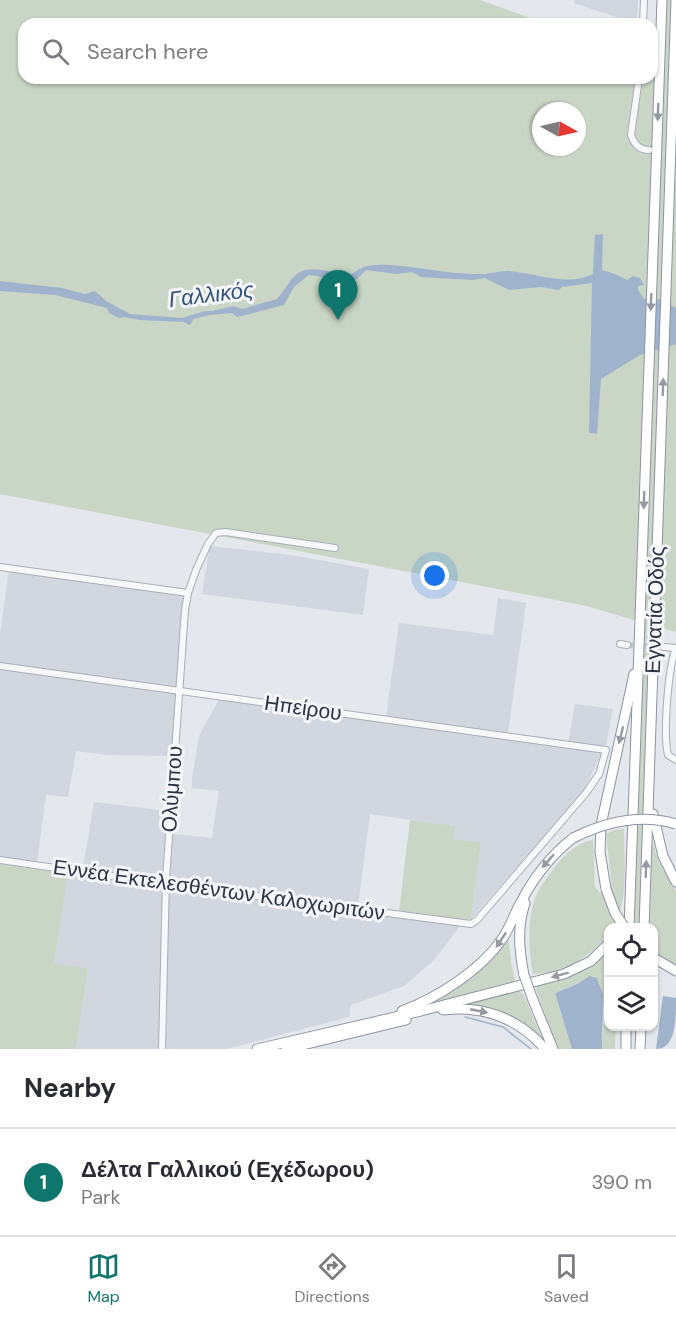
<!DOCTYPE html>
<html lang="en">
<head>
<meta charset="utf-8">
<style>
	:root { --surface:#fff; --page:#f7f7f7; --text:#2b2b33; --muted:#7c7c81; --line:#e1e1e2; --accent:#0f766e }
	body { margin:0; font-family:"DM Sans",sans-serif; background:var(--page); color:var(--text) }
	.controls { position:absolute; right:18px; bottom:18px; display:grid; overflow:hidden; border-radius:12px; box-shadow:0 2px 4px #0004 }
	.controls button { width:54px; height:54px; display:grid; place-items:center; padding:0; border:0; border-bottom:2px solid var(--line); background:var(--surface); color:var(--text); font:30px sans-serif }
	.compass { position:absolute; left:532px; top:102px; width:54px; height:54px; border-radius:50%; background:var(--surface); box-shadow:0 2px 4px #0004; rotate:98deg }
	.you { position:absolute; left:435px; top:576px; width:21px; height:21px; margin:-15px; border:4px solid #fff; border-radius:50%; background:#1a73e8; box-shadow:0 0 0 9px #1a73e833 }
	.badge { display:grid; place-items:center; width:39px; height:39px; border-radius:50%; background:var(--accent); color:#fff; font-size:20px; font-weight:700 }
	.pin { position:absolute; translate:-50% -50px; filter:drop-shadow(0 2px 3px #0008) }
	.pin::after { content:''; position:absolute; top:32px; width:21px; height:18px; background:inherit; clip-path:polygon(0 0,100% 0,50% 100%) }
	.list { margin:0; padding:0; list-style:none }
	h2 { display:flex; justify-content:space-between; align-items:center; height:78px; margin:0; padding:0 24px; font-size:26px }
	h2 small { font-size:20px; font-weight:400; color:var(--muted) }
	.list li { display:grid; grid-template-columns:39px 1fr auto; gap:18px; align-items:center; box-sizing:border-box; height:108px; padding:0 24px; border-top:2px solid var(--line) }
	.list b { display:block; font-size:22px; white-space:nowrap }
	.list p { margin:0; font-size:20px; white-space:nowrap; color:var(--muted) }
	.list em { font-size:20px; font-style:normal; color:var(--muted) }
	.icon { flex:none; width:33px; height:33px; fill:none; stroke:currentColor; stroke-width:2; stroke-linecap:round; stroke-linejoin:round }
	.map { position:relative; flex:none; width:676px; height:1049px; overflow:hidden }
	.search { position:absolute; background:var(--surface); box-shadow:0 2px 4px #0004; left:18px; right:18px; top:18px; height:66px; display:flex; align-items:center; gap:15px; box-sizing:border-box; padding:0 21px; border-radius:18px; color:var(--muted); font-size:22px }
	.sheet { height:186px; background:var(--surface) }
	nav { display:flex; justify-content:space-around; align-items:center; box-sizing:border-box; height:84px; border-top:2px solid var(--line); background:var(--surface); font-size:16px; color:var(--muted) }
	nav a { display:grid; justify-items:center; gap:3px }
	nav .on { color:var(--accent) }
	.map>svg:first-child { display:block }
	.built { fill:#d2d6de }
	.green { fill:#c9d6c5; fill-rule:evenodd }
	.water { fill:#9fb4cc }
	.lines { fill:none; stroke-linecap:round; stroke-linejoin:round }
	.stream { stroke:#9fb4cc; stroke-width:1.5 }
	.minor-tunnel { stroke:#bfc3cb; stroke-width:6; stroke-dasharray:6 3; stroke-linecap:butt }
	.minor-casing { stroke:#a9aeb7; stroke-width:8 }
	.highway-casing { stroke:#8b94a3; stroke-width:11 }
	.minor { stroke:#f7f8fa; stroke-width:6 }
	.highway { stroke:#fff; stroke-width:9 }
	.highway-bridge-casing { stroke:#8b94a3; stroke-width:11; stroke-linecap:butt }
	.highway-bridge { stroke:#fff; stroke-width:9 }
	.oneway { fill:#959aa2 }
	.labels { text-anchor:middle; stroke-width:6; stroke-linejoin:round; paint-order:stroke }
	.street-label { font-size:21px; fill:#2b3445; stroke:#f4f6f9 }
	.water-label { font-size:22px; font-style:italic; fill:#34527a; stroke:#f4f6f9 }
</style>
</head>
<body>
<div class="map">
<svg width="676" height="1049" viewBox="0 0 676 1049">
	<rect width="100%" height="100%" fill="#e4e7ec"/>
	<g class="built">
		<path d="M574,0h64l-1,24 -63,-21z"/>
		<path d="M210,546l81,9 78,14 -6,46 -161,-21z"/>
		<path d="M9,569l172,24 4,4 -12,159 -66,-1 -31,-4 -8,46 -22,-2 -9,67 -37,-5v-223z"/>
		<path d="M498,598l28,5 -18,130 60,9 7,-38 38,5 -7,35 -23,48 -112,127 10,-77 -28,-3 1,-13 -84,-12 -12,92 103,14 -1,6 -26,34 -30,26 -53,19 -2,12 -122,32h-61l3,-159 4,-56 39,4 7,-47 -27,-3v-9l7,-43 23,-42 164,23 13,-94 94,12z"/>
		<path d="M94,802l73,9 -7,238h-84l12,-81 -34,-3 14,-98 15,1z"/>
	</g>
	<g class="green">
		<path d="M0,0h480l67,24h-523v54h628v-17l12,4 2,-65h6l4,70v562l-24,-7 -10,302h-8l10,-304 -57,-17 -587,-112zM541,111h36v36h-36z"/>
		<path d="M410,820l45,6 -2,13 28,3 -10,77 -10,1 -62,-8z"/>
		<path d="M624,829c0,21 3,59 -3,78 -13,38 -46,66 -88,67 -4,-24 -7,-56 4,-80 5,-11 14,-21 21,-31 9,-11 21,-21 35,-23l2,47 5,6 12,-5 -6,-54 8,-4z"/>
		<path d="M649,831l9,29 18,31v76l-22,-15v-24h-5z"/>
		<path d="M0,862l68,10 -14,92 34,4 -12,81h-76z"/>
		<path d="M509,940l2,22 4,19 -82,22 -2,-2 47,-29 27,-29z"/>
		<path d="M608,948v78l8,1 -1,22h-13c1,-19 7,-60 -8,-73l-39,17 17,56h-14l-22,-59 1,-5z"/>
		<path d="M517,989l7,6 20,48 -60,-36 -16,-3v-2z"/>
	</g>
	<g class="water">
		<path d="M603,234l-1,36 13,4 12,6 6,-4 7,2 4,7 -6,1v4l6,9h15l17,9v36l-36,11 -39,24 -4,55 -8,-1 3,-150 -30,4 -3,3 -18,-3 -32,3 -24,-12 -13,2 -51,-3 -9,-5 -15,2 -31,-4 -9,9 -18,6 -16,-8 -14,-2 -15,12 -10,18 -43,11 -4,1 -5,-4 -22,2 -17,4 -1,4 -3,2 -5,-3 -45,-2 -15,-3 -5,1 -10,-5 -2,-5 -52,-13 -55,-4v-10l62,7 23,6 10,-3 11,10 24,13 52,4 23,-7h7l21,-5 9,3 35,-10c18,-21 16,-35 51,-28 7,2 11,6 18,6 6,-3 11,-7 16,-9 18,-9 73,4 95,5 10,1 19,1 28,1 8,-1 15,-3 23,-3 29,2 58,16 85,3l2,-39z"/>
		<path d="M590,976l7,2 6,16 -1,55h-30l-17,-56 22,-9z"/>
		<path d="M663,996l13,2c0,21 0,51 -20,51z"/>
	</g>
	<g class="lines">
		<path class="stream" d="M465,1017l38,10 28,22"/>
		<path class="minor-tunnel" d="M627,645l37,2"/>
		<g class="minor-casing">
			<g id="minor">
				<path d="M643,24l1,-24"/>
				<path d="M652,39l3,1"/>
				<path d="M639,78l-8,57c3,9 8,15 18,15"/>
				<path d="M0,567l188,26"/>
				<path d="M620,644l7,1"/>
				<path d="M664,647l12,1c-8,20 -13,86 -8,107l8,5"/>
				<path d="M0,666l606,84 -7,24 -13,19 -109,127 -6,4 -305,-40 -166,-24"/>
				<path d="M162,1049l4,-170 19,-269 3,-17 8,-23 12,-26 8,-11 9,-1 110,16"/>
			</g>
		</g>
		<g class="highway-casing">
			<g id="highway">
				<path d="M653,814l10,42 13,26"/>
				<path d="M606,889l-6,-37 1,-27 33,-151"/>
				<path d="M629,928l33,-928"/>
				<path d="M644,928l32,-928"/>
				<path d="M654,958l22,13"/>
				<path d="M524,975c-5,-25 -7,-48 1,-72"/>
				<path d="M533,1000l20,49"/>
				<path d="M443,1010c39,-5 76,8 102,39"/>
				<path d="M402,1011c35,-13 79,-41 100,-72 8,-11 12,-25 19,-37 13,-25 29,-46 52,-64"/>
				<path d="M257,1049l164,-38 143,-37 27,-13 17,-17"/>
				<path d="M286,1049l120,-29"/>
				<path d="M626,1049v-23"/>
				<path d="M640,1049l1,-23"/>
			</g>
		</g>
		<use href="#minor" class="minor"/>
		<use href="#highway" class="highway"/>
		<g class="highway-bridge-casing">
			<g id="highway-bridge">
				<path d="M573,838c32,-16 67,-25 103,-14"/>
				<path d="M606,889l9,24 10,15"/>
				<path d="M524,975l9,25"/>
			</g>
		</g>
		<use href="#highway-bridge" class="highway-bridge"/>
	</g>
	<defs><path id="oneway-solid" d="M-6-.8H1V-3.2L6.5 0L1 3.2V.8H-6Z" transform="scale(1.5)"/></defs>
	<g class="oneway">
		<use href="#oneway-solid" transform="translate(658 112) rotate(92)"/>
		<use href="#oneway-solid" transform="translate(651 302) rotate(92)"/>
		<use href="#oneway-solid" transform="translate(663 387) rotate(-88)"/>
		<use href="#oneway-solid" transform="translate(644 500) rotate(92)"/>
		<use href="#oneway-solid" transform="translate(621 735) rotate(104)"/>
		<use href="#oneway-solid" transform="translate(548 861) rotate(131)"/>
		<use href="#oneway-solid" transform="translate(646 869) rotate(-88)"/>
		<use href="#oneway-solid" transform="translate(501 940) rotate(124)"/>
		<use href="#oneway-solid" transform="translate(560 975) rotate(165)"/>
		<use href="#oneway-solid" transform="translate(479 1011) rotate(11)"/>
	</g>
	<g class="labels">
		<g class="street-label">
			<text transform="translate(655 610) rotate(-88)" y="7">Εγνατία Οδός</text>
			<text transform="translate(303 708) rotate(8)" y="7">Ηπείρου</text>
			<text transform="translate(172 789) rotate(-86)" y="7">Ολύμπου</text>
			<text transform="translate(219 890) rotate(8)" y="7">Εννέα Εκτελεσθέντων Καλοχωριτών</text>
		</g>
		<g class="water-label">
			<text transform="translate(211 294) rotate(-7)" y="8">Γαλλικός</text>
		</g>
	</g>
</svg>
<div class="controls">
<button><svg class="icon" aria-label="locate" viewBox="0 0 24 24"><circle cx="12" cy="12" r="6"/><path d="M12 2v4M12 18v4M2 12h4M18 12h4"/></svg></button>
<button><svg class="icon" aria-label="layers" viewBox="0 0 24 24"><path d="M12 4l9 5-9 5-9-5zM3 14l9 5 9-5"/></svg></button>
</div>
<svg class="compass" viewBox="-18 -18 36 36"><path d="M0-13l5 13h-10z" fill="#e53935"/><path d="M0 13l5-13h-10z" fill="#7c7c81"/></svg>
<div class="you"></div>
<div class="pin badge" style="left:338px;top:320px">1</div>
<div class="search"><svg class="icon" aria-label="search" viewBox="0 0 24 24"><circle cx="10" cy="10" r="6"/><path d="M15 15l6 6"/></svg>Search here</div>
</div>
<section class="sheet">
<h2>Nearby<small></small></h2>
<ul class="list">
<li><span class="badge">1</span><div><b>Δέλτα Γαλλικού (Εχέδωρου)</b><p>Park</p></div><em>390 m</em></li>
</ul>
</section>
<nav>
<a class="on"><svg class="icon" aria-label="map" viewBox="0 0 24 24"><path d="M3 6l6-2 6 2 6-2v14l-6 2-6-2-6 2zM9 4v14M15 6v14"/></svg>Map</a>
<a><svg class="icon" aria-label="directions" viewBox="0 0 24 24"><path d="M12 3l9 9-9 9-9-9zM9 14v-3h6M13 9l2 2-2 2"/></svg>Directions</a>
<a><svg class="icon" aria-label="saved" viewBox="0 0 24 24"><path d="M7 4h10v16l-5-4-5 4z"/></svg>Saved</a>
</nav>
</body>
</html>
